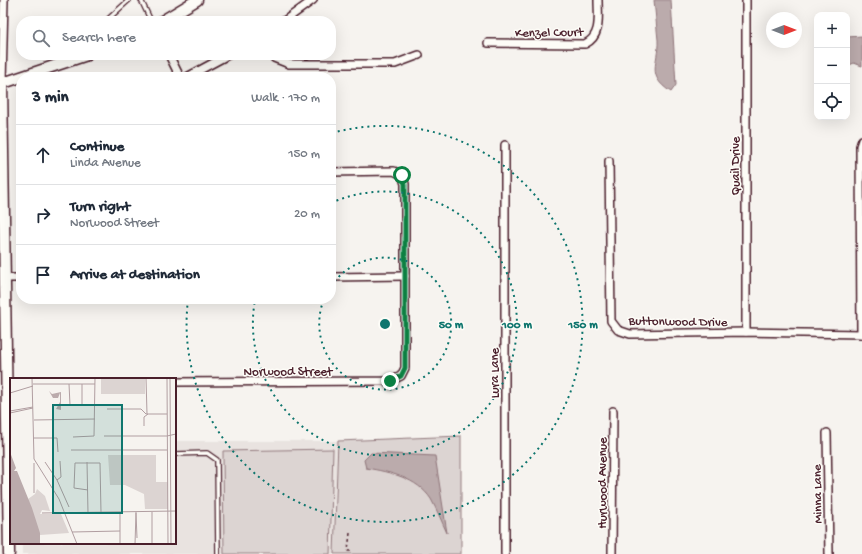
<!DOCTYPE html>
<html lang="en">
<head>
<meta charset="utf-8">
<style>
	:root { --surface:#fff; --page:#f2f2f3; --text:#1f2937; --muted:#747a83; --line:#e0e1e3 }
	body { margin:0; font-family:"Gochi Hand",sans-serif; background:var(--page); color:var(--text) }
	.controls { position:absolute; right:12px; top:12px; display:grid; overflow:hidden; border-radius:8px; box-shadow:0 4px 16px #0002 }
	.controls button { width:36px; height:36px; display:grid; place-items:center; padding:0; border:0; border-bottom:1px solid var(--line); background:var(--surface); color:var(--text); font:20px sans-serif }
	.compass { position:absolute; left:766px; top:12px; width:36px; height:36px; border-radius:50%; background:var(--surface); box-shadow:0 4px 16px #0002; rotate:90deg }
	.stop { position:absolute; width:12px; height:12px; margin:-9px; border:3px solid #0b8043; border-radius:50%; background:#fff }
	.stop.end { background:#0b8043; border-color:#fff; box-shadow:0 1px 4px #0008 }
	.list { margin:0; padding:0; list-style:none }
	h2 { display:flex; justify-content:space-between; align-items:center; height:52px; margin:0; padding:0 16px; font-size:17px }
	h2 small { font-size:13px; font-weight:400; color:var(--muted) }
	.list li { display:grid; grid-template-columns:26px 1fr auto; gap:12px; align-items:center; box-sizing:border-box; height:60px; padding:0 16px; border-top:1px solid var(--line) }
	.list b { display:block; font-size:15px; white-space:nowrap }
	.list p { margin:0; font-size:13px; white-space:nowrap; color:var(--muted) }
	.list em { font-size:13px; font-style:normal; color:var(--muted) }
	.icon { flex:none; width:22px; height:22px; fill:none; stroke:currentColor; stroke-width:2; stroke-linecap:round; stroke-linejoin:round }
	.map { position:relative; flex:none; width:862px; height:554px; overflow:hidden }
	.search { position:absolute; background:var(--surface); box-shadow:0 4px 16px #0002; left:16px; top:16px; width:320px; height:44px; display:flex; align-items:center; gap:10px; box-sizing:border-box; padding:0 14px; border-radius:16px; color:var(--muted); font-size:15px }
	.panel { position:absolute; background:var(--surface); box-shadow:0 4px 16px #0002; left:16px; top:72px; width:320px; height:232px; border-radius:16px }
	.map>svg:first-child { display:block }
	.built { fill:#e9e3e0 }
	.green { fill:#dcd4d2; stroke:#937a7e }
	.water { fill:#bbabac; stroke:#8e7378 }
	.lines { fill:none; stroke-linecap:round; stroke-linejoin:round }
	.lane-casing { stroke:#4a1f2b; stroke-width:6 }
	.street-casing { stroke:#4a1f2b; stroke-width:10 }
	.secondary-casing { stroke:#4a1f2b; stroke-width:13 }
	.path { stroke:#4a1f2b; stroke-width:1.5; stroke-dasharray:3 3; stroke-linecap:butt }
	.lane { stroke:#fdfcf7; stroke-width:3.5 }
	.street { stroke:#fdfcf7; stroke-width:7 }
	.secondary { stroke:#fdfcf7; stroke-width:10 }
	.route { stroke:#0b8043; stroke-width:5 }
	.ring { fill:none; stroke:#0f766e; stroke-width:2; stroke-dasharray:2 4 }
	.labels { text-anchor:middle; stroke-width:3; stroke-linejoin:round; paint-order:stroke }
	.street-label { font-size:13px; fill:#4a1f2b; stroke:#fdfcf7 }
	.inset-road { fill:none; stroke:#b19ea1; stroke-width:1 }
	.view { fill:#0f766e; fill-opacity:0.15; stroke:#0f766e; stroke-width:2 }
	.inset-edge { fill:none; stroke:#4a1f2b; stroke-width:2 }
	.centre { fill:#0f766e; stroke:#fdfcf7; stroke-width:2 }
	.ring-label { font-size:12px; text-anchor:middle; font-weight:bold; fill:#0f766e; stroke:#fdfcf7; stroke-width:3; stroke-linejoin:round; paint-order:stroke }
</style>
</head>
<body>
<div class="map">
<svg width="862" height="554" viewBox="0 0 862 554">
	<rect width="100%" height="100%" fill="#f6f3ef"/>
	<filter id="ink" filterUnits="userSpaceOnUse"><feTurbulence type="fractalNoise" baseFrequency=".025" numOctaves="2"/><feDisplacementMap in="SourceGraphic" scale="8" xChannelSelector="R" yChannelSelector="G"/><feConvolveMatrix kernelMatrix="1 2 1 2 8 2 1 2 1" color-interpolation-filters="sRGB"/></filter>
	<g filter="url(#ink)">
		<path class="built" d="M175,441h163l-4,113h-312v-11h153z"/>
		<g class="green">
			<path d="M461,436v118h-127l4,-113z"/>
			<path d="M333,449l-3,105h-106l-1,-103z"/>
		</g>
		<g class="water">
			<path d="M654,0h17l5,85 -5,7c-26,-17 -12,-28 -13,-52 -1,-13 -3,-27 -4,-40z"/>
			<path d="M862,36v30l-8,-3 -7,3v-29z"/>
			<path d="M371,453l64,3 12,77c-5,-11 -10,-23 -16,-34 -14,-21 -41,-27 -65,-31l-2,-8z"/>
		</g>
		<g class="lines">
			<g class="lane-casing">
				<g id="lane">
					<path d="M141,0l10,21"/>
					<path d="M106,21l23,-21"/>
					<path d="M175,454l32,-1 10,7 1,94"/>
				</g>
			</g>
			<g class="street-casing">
				<g id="street">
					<path d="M746,0v332"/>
					<path d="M284,21l29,-21"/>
					<path d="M488,43l97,1c17,-8 13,-28 13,-44"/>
					<path d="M169,55l11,22"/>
					<path d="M273,55l1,3 15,6h106l24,-9"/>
					<path d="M187,77l41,-22"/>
					<path d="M2,83l2,-83"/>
					<path d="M505,145v409"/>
					<path d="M609,161l2,160 7,9 12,4 116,-2 116,2"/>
					<path d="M331,277l74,-1"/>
					<path d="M5,278h16"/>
					<path d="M861,334l-1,-188 2,-6"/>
					<path d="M175,382l215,-1 11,-5 4,-8v-184l-3,-9 -8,-4 -63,1"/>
					<path d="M827,433l2,121"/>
					<path d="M612,554l1,-143"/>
				</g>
			</g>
			<g class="secondary-casing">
				<g id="secondary">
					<path d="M162,21l35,-21"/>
					<path d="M2,83l7,471"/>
					<path d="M0,84l87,-29"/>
				</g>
			</g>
			<path class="path" d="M350,533l-2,18h3v3"/>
			<use href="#lane" class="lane"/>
			<use href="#street" class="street"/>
			<use href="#secondary" class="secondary"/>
		</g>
	</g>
	<g class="lines" filter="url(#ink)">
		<path class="route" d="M390,381l11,-5 4,-8v-184l-3,-9"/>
	</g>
	<g class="ring">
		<path d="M331 286A66 66 0 1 1 324 299"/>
		<path d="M331 203A132 132 0 1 1 255 300"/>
		<path d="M332 133A198 198 0 1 1 188 300"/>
	</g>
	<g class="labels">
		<g class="street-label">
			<text transform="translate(549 31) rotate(-1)" y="5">Kenzel Court</text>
			<text transform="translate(734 166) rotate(-90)" y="5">Quail Drive</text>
			<text transform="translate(678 320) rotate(1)" y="5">Buttonwood Drive</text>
			<text x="288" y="375">Norwood Street</text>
			<text transform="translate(493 373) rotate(-90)" y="5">Lura Lane</text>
			<text transform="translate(601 483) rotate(-90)" y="5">Hurwood Avenue</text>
			<text transform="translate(816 494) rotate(-91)" y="5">Minna Lane</text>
		</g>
	</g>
	<g transform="translate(10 378)">
		<rect width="166" height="166" fill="#f6f3ef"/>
		<path d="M91,0h44v16h-44zM98,77h48v27h12v27h-23l-1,-15 -19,-9h-15zM27,111l8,7 5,15 -8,-1 -2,4h21l8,19 -29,2 -12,-36 7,-5z" fill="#dcd4d2"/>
		<path d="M39,13l3,3 9,-2v18l-5,-1 4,-7v-9l-2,5h-5zM0,74l6,16 -2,3h3l15,37 8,25v11h-30z" fill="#bbabac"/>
		<path class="inset-road" d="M22,0l2,81 25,40 18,45M136,0l1,36M157,0l1,166M160,0l1,166M23,6h62M59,6l1,21h25M0,15l23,-7M72,27v-21M97,31h34l5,5h21M0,33l23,-4M0,35l23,-5M24,42l61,-1M134,48v-9l4,-3M94,58h63l9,-2M63,59l21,-1 1,-58M24,60h23l1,14M61,72h96M35,84l12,18 12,27M77,84l1,51M24,85v30M47,102l4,-3 -1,-16M78,112l-14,-2 1,-25h25l1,49M110,134v32M142,134v32M32,135l134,-2M126,135l1,25M62,154l48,-1M125,166l1,-32"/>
		<path class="view" d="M43,27h69v108h-69z"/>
		<rect width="166" height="166" class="inset-edge"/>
	</g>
	<circle cx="385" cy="324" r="6" class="centre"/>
	<g class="ring-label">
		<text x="451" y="328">50 m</text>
		<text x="517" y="328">100 m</text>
		<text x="583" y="328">150 m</text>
	</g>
</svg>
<div class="controls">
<button>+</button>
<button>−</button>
<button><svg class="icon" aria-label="locate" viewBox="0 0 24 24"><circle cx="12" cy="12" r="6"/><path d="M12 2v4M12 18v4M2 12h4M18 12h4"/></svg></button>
</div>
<svg class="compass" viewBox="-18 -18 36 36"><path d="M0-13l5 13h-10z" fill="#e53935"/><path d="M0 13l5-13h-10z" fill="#747a83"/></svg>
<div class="stop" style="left:402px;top:175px"></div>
<div class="stop end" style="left:390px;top:381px"></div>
<div class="search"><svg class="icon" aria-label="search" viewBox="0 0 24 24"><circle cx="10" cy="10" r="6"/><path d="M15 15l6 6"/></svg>Search here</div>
<section class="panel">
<h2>3 min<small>Walk · 170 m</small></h2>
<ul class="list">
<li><svg class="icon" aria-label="ahead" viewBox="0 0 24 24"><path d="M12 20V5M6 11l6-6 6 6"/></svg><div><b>Continue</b><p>Linda Avenue</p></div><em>150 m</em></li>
<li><svg class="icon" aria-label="right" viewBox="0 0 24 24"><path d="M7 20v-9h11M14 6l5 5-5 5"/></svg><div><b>Turn right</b><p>Norwood Street</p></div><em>20 m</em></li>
<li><svg class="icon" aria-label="arrive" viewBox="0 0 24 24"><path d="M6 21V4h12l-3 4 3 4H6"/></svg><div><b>Arrive at destination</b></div></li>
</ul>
</section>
</div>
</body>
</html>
